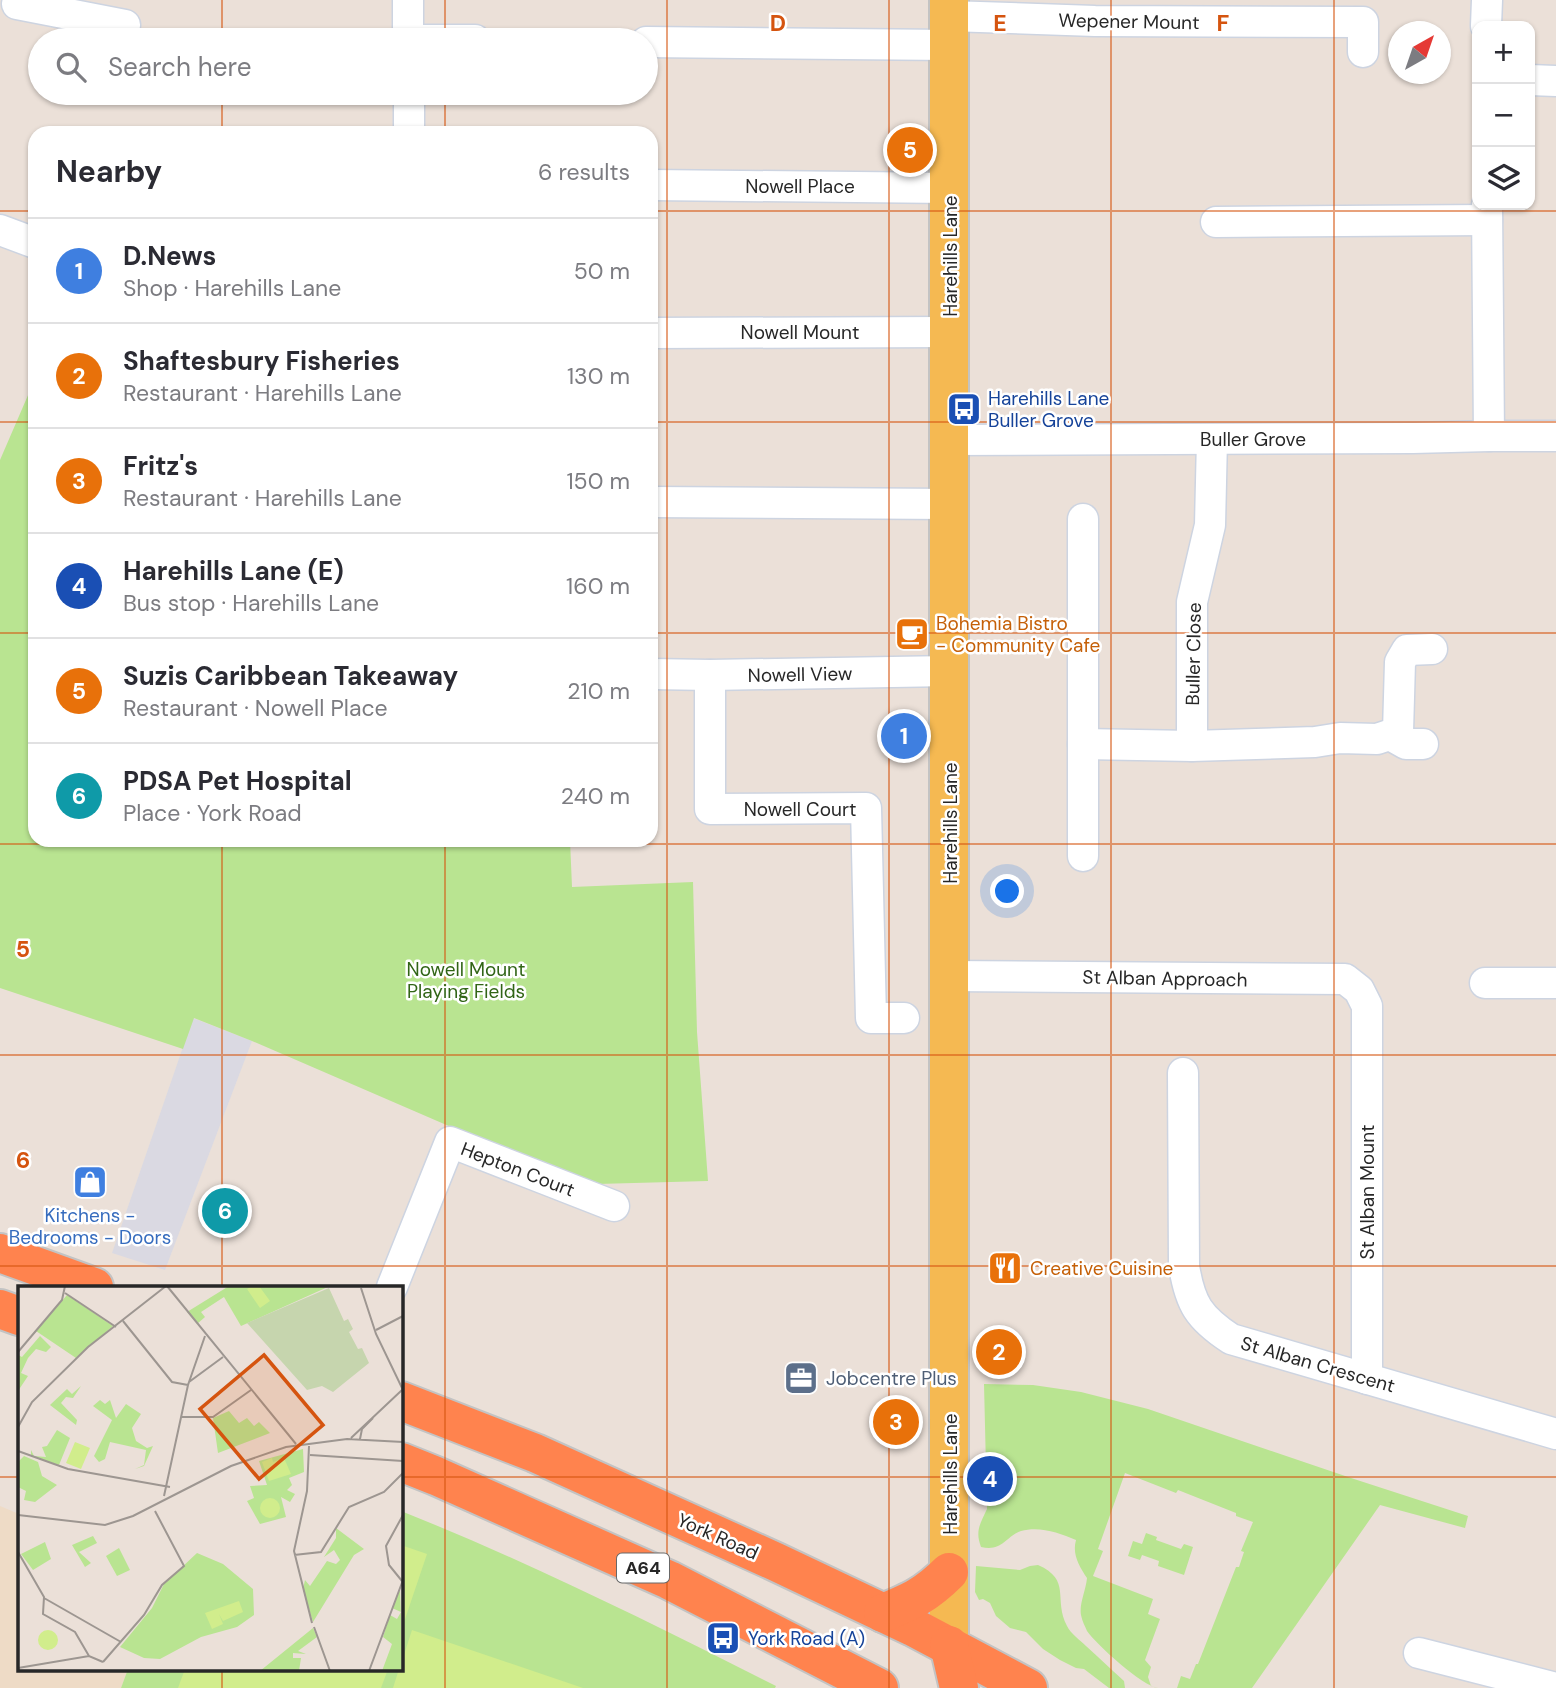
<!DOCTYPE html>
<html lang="en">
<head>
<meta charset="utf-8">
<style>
	:root { --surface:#fff; --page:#f7f7f7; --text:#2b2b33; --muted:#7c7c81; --line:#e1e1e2; --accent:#db2777 }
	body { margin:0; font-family:"DM Sans",sans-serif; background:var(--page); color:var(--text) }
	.controls { position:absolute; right:21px; top:21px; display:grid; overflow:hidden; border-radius:14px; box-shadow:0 2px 5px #0004 }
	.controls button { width:63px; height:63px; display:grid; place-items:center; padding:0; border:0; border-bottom:2px solid var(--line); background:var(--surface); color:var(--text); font:35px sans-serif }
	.compass { position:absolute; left:1388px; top:21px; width:63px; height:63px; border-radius:50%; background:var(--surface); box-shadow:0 2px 5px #0004; rotate:40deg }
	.you { position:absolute; left:1008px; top:892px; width:24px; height:24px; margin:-18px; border:5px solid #fff; border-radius:50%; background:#1a73e8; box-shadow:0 0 0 10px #1a73e833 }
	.badge { display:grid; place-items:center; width:46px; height:46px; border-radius:50%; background:var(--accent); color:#fff; font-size:23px; font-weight:700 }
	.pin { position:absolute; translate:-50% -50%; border:4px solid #fff; box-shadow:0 2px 7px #0006 }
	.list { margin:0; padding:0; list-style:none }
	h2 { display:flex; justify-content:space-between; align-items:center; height:91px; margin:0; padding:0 28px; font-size:30px }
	h2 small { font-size:23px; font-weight:400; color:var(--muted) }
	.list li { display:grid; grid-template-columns:46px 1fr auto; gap:21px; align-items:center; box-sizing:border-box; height:105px; padding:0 28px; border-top:2px solid var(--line) }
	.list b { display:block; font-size:26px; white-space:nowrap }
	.list p { margin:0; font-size:23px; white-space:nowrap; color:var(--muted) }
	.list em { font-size:23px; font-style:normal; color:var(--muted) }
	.icon { flex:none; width:38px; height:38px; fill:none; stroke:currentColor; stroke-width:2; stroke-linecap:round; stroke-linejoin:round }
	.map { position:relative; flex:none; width:1556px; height:1688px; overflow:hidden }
	.search { position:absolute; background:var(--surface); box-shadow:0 2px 5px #0004; left:28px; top:28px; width:630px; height:77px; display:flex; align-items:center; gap:18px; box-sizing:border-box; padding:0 24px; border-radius:38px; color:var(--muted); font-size:26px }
	.panel { position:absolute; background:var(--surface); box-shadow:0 2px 5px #0004; left:28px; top:126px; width:630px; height:721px; border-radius:21px }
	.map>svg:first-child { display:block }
	.industrial { fill:#dad9e2 }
	.education { fill:#eedbc6 }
	.green { fill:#b9e491 }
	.pitch { fill:#d1ed8c }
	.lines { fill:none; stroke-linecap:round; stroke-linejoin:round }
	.minor-casing { stroke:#cdd4e1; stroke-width:33 }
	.major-casing { stroke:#c3c3c3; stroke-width:42 }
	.highway-casing { stroke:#c3c3c3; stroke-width:42 }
	.minor { stroke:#fff; stroke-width:30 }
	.major { stroke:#f5b952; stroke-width:38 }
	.highway { stroke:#ff834e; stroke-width:38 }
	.grid { fill:none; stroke:#d5540f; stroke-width:2; stroke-opacity:0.55 }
	.labels { text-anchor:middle; stroke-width:5; stroke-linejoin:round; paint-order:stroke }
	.shield { fill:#fff; stroke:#686868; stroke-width:2 }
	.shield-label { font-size:18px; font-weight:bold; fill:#272727 }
	.street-label { font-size:19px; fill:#272727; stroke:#fff }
	.transit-label { font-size:19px; fill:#164399; stroke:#fff; text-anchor:start }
	.food-label { font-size:19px; fill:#c56008; stroke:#fff; text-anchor:start }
	.park-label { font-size:19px; fill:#316516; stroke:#fff }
	.shop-label { font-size:19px; fill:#366cbe; stroke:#fff }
	.service-label { font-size:19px; fill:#4e5e75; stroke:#fff; text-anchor:start }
	.inset-road { fill:none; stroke:#9d9691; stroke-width:2 }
	.view { fill:#d5540f; fill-opacity:0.15; stroke:#d5540f; stroke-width:3.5 }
	.inset-edge { fill:none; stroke:#272727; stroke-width:3.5 }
	.grid-label { font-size:23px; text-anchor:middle; font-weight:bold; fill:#d5540f; stroke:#fff; stroke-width:5; stroke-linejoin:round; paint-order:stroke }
</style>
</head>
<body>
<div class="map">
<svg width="1556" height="1688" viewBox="0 0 1556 1688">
	<rect width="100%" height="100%" fill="#ebe0d8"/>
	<path class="industrial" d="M193,1018l59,23 -87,229 -53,-17z"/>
	<path class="education" d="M0,1506l19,8v155h109l-7,19h-121z"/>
	<g class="green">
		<path d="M35,379v461h535l2,47 121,-5 4,150 11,149 -111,3 -139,-54 -206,-89 -58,-23 -11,31 -183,-61v-528z"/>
		<path d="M984,1384l49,1 48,7 67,17 203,69 117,38 -3,12 -85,-23 -128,183h-75l4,-12 9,3 6,-15h2l38,-97h3l5,-15 -3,-1 12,-29 -17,-6v-3l-58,-23 -2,3 -51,-20 -27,76 5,2 -10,25 60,23 -5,15 12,5 -15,41 6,7 -3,10 3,9 7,2c-16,-2 -61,-43 -71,-57 -2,-5 -5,-10 -6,-16 -2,-11 5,-25 6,-37 -8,-12 -15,-24 -11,-38 -17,-7 -36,-14 -55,-9 -16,6 -19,21 -40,16 -6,-16 -1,-23 6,-38z"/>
		<path d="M401,1511c128,51 252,113 375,175l-1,2h-654l7,-19h273z"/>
		<path d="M1146,1533l11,4 -1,3 25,9 3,-5 9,3 -9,28 -26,-9 1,-5 -17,-6 -2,5 -12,-4 5,-15 9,3z"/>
		<path d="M1038,1565c34,15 15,34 29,61 4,8 13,14 19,20 13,12 25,23 38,35l1,7h-16l-25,-19 -8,-1 -16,-8 -17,-11 -17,-17 -16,-4 -14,-12 -6,-13 -7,-4 -4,1 -4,-8 1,-26 44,4 10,-4z"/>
	</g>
	<g class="pitch">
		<path d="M401,1545l26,9 -26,77z"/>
		<path d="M412,1630l171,58h-190l6,-19h2v-5z"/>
		<path d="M185,1669h203l-7,19h-203z"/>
	</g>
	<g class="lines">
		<g class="minor-casing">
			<g id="minor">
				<path d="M408,0v40"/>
				<path d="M17,4l108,21"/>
				<path d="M949,16l146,5 268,1v30"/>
				<path d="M1486,26l1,-26"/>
				<path d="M408,40h67"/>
				<path d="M646,42l304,3"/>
				<path d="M1530,80l26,1"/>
				<path d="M409,93v40"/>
				<path d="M651,185l299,3"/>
				<path d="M1487,205l2,231"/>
				<path d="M1216,222l271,-2"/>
				<path d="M0,230l35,13"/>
				<path d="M651,333l298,-1"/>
				<path d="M949,440l464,-2 76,-2h67"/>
				<path d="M651,502l299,2"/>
				<path d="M1083,519v337"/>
				<path d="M651,674l59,1 240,-4"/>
				<path d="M710,675v134l156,-1 5,210h33"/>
				<path d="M1390,735l16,9h17"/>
				<path d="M1083,744l109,2 123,-4 25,-4 37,1 21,-7 2,-70 7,-12 25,-1"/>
				<path d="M1192,746v-144l18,-77 2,-86"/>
				<path d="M950,976l395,3 14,11 8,16v373"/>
				<path d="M1485,983h71"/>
				<path d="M1183,1073l1,193c6,38 15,52 47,73l325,95"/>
				<path d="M392,1287l58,-145 164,64"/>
				<path d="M1419,1653l137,35"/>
			</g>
		</g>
		<g class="major-casing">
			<path id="major" d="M949,1645v-1645"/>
		</g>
		<g class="highway-casing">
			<g id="highway">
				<path d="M0,1253l94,34"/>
				<path d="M0,1309l19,7"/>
				<path d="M401,1401l134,52 241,109 137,65 115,61"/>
				<path d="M401,1462l35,14 233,104 210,108"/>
				<path d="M883,1613c29,-12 43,-18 66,-41"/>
				<path d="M949,1645l10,43"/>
			</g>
		</g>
		<use href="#minor" class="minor"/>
		<use href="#major" class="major"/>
		<use href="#highway" class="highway"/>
	</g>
	<path class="grid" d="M222,0v40M445,0v40M667,0v1688M889,0v1688M1111,0v1688M1334,0v1688M222,93v40M445,93v40M0,211h35M651,211h905M0,422h35M651,422h905M0,633h35M651,633h905M222,840v447M445,840v848M0,844h1556M0,1055h1556M0,1266h1556M0,1477h19M401,1477h1155M222,1669v19"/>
	<defs>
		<g id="bus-square" transform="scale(1.75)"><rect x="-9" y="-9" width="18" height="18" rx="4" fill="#1a4fb4" stroke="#fff"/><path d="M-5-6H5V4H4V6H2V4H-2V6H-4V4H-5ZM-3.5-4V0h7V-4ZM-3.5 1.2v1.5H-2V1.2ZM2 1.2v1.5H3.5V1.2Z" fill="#fff"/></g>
		<g id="cafe-square" transform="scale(1.75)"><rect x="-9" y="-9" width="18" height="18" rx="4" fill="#e8710a" stroke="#fff"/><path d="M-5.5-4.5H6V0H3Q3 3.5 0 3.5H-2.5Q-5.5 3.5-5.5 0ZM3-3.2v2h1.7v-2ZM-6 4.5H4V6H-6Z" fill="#fff"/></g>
		<g id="shop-square" transform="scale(1.75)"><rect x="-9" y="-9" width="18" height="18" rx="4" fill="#3f7fe0" stroke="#fff"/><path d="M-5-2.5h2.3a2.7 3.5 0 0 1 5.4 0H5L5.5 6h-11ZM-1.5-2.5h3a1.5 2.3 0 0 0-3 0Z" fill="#fff"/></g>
		<g id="restaurant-square" transform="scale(1.75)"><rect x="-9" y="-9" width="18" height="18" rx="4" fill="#e8710a" stroke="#fff"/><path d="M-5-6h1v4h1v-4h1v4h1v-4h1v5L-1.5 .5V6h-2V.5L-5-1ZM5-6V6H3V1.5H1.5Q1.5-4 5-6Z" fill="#fff"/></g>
		<g id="office-square" transform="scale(1.75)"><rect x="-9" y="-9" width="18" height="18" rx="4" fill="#5c6f8a" stroke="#fff"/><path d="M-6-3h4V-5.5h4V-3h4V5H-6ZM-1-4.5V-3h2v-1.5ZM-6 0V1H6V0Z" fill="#fff"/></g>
	</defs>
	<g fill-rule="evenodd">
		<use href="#bus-square" x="964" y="409"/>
		<use href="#cafe-square" x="912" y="634"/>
		<use href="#shop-square" x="90" y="1182"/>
		<use href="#restaurant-square" x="1005" y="1268"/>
		<use href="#office-square" x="801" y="1378"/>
		<use href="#bus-square" x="723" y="1638"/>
	</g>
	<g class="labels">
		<rect class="shield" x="617" y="1553.5" width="52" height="29" rx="5"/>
		<g class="shield-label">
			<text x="643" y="1574">A64</text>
		</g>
		<g class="street-label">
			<text transform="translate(1129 21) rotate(1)" y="7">Wepener Mount</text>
			<text x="800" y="193">Nowell Place</text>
			<text transform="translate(950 256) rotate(-90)" y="7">Harehills Lane</text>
			<text x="800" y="339">Nowell Mount</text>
			<text x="1253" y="446">Buller Grove</text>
			<text transform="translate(1193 654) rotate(-89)" y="7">Buller Close</text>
			<text transform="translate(800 674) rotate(-1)" y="7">Nowell View</text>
			<text x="800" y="816">Nowell Court</text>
			<text transform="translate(950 823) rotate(-90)" y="7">Harehills Lane</text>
			<text transform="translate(1165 978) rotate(1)" y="7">St Alban Approach</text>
			<text transform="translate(518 1169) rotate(21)" y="7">Hepton Court</text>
			<text transform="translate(1367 1192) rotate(-90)" y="7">St Alban Mount</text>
			<text transform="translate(1318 1364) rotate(16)" y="7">St Alban Crescent</text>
			<text transform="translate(950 1474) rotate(-90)" y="7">Harehills Lane</text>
			<text transform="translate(718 1536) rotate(24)" y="7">York Road</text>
		</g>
		<g class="transit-label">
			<text x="988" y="405">Harehills Lane<tspan x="988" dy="22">Buller Grove</tspan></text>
			<text x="748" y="1645">York Road (A)</text>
		</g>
		<g class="food-label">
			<text x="936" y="630">Bohemia Bistro<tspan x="936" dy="22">- Community Cafe</tspan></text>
			<text x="1030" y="1275">Creative Cuisine</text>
		</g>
		<g class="park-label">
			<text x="466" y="976">Nowell Mount<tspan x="466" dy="22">Playing Fields</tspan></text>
		</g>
		<g class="shop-label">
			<text x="90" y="1222">Kitchens -<tspan x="90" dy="22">Bedrooms - Doors</tspan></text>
		</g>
		<g class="service-label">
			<text x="826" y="1385">Jobcentre Plus</text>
		</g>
	</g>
	<g transform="translate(18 1286)">
		<rect width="385" height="385" fill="#ebe0d8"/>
		<path d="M211,0h101l-89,40 -17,-29 -23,15 4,5 -8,7 -10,-12zM49,9l46,31 -37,32 -40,-27zM22,50l11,11 -5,5 -10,-3 -8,9 -7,15 7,3 -10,15v-36l4,2zM63,100l-8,12 -7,-1 -5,6 16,17 -1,5 -26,-20 17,-16 5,5zM82,114l5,4 5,-4 6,18 10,-14 15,10 -9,14 4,13 11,7 6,-2 -9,20 -9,3 9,-4 2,-15 -36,-8 -5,17 -6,3 -5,-6 18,-36 -19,-14zM211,125l10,12 8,-5 7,8 5,-4 11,11 -52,20 -5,-35zM39,144l13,8 -11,27 -28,-9v-6l3,6 12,1 -4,-10 5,-1zM285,163l1,23 -15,6 3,7 -5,5 8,4 -5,8 -9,-5 5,20 -26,7 -13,-23 7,-3 -4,-12 17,-1 -8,-24zM6,170l14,6 4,14 15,9 -22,17 -11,-2 2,-9 -8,-4v-25zM318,242l28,21 -10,6 -41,67 -10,-33 2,-9 5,6 17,-25 9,3 4,-4 -6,-10 -10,7 12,-19zM75,250l4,7 -18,9 12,11 -6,4 -13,-22zM27,256l6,17 -18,11 -12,-16zM101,262l11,22 -13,6 -11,-20zM179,267l26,11 30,25 1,26 -17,12 -36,10 -41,22 -16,-1 -24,-11 32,-39 12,-24zM382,304l3,81h-21l10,-27 -9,-7 7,-22 7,4 4,-7 -9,-4zM295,342l4,9 -19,14 8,3 -13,-1v5h8l-2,13h-39z" fill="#b9e491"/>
		<path d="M311,2l15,33 4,-2 5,10 -4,3 9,17 4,-1 7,15 -36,29 -11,-6 -15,4 -60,-67z" fill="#c6d5ae"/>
		<path d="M234,0h7l11,15 -10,7 -13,-19zM57,156l15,6 -9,21 -15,-6zM254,172l1,4 11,-4 7,16 -22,7 -7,-19zM242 222a10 10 0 1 1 20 0a10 10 0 1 1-20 0ZM221,315l4,11 -20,9 -4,-7 4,10 -11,5 -7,-16zM20 354a10 10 0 1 1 20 0a10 10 0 1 1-20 0Z" fill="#d1ed8c"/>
		<path class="inset-road" d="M149,0l129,158M343,2l15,46 27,56M47,7l51,34M105,35l49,61 16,3M358,44l27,-14M0,66l44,-52 3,-14M171,96l34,-25M163,131h32l38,-27M0,141l14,-25 56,-55 78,-61M333,152l51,-48M342,153l2,-10 11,-11M291,160l-2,45 -13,60 18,72M0,165l50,18 102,18M292,169l93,6M146,210l24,-111 17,-49M0,229l87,10 28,-9 98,-50 55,-19 61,-8 56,3M0,266l26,45 -1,17 32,18 14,24M276,269l27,-3 28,-45 35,-15 19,-19M384,295l-13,-16 -3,-19 17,-31M26,312l77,44M296,341l16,44M85,376l41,-47 18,-30 22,-19 -29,-55M0,382l71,-12 14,6M351,385l34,-91"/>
		<path class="view" d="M246,69l59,70 -64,54 -59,-70z"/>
		<rect width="385" height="385" class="inset-edge"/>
	</g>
	<g class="grid-label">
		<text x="778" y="31">D</text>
		<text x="1000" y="31">E</text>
		<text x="1223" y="31">F</text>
		<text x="23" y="957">5</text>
		<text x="23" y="1168">6</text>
	</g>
</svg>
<div class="controls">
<button>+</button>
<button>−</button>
<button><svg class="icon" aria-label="layers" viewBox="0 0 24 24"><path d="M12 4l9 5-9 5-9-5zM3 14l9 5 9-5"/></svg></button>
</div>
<svg class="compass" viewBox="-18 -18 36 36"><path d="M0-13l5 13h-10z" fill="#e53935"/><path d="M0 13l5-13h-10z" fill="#7c7c81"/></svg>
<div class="you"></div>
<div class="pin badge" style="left:904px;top:736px;background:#3f7fe0">1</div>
<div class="pin badge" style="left:999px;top:1352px;background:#e8710a">2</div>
<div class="pin badge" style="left:896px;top:1422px;background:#e8710a">3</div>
<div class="pin badge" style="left:990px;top:1479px;background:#1a4fb4">4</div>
<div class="pin badge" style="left:910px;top:150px;background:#e8710a">5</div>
<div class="pin badge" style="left:225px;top:1211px;background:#0f9aa8">6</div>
<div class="search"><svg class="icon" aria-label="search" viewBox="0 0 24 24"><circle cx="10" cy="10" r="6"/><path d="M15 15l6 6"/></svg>Search here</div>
<section class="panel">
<h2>Nearby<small>6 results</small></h2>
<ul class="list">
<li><span class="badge" style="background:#3f7fe0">1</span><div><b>D.News</b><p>Shop · Harehills Lane</p></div><em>50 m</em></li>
<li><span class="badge" style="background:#e8710a">2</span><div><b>Shaftesbury Fisheries</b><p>Restaurant · Harehills Lane</p></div><em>130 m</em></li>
<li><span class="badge" style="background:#e8710a">3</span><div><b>Fritz's</b><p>Restaurant · Harehills Lane</p></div><em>150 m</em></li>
<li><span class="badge" style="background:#1a4fb4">4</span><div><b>Harehills Lane (E)</b><p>Bus stop · Harehills Lane</p></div><em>160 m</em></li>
<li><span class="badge" style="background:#e8710a">5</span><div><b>Suzis Caribbean Takeaway</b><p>Restaurant · Nowell Place</p></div><em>210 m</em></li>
<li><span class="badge" style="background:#0f9aa8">6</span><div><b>PDSA Pet Hospital</b><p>Place · York Road</p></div><em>240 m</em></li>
</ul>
</section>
</div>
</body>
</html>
